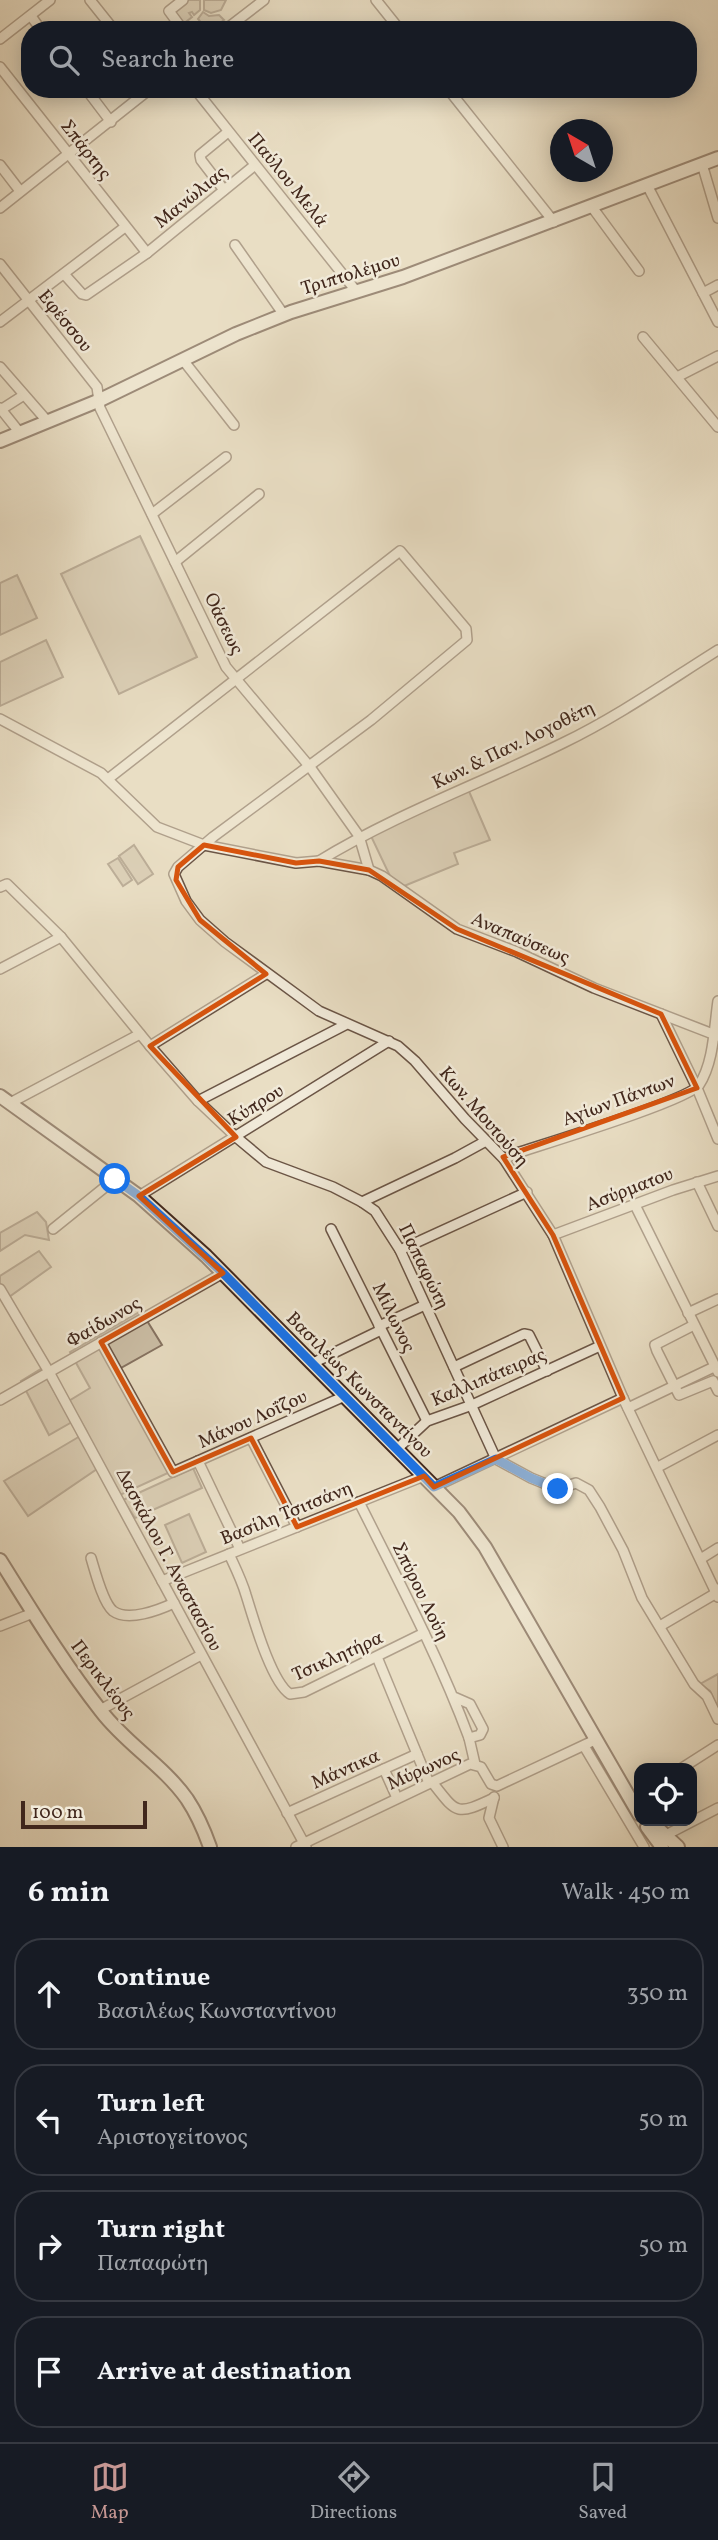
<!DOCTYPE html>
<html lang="en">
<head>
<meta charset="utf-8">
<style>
	:root { --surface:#171b24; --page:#20242c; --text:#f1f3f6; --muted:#9ea1a6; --line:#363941; --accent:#c59692 }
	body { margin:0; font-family:Vollkorn,serif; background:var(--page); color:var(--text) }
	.controls { position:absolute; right:21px; bottom:21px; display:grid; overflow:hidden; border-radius:14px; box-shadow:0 4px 18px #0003 }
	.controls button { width:63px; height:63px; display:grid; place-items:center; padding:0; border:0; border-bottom:2px solid var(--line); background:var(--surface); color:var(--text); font:35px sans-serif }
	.compass { position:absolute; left:550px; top:119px; width:63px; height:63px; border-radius:50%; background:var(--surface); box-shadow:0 4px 18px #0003; rotate:321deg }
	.scale { position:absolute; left:21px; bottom:18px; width:126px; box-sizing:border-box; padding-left:7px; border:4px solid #41271c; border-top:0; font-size:19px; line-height:24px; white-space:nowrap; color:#41271c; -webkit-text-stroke:5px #f1ead9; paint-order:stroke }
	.stop { position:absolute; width:21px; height:21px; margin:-16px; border:5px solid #1a73e8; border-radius:50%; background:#fff }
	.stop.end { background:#1a73e8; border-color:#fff; box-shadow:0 2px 7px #0008 }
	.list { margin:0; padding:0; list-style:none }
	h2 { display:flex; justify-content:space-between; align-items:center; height:91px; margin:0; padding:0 28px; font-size:30px }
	h2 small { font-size:23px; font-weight:400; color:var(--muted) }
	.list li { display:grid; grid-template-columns:46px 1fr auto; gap:21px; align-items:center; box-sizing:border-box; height:112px; margin:0 14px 14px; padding:0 14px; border:2px solid var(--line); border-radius:28px }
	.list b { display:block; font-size:26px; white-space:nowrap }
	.list p { margin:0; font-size:23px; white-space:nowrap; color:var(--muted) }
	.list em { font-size:23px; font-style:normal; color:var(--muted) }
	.icon { flex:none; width:38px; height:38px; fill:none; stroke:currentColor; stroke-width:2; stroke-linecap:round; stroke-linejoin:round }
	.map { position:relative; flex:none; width:718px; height:1847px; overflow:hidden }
	.search { position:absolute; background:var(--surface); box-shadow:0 4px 18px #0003; left:21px; right:21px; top:21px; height:77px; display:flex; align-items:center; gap:18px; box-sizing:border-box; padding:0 24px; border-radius:28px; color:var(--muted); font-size:26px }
	.sheet { height:595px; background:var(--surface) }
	nav { display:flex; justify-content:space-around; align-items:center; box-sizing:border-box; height:98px; border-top:2px solid var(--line); background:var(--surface); font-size:19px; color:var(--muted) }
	nav a { display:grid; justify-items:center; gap:4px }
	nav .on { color:var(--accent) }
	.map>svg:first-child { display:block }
	.green { fill:#ccbfa7; stroke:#867362; stroke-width:2 }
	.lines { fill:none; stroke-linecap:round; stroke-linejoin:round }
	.street-casing { stroke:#6b5546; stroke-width:12 }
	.secondary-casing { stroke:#41271c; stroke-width:16 }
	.street { stroke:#f1ead9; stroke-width:9 }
	.secondary { stroke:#f1ead9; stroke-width:12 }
	.route { stroke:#1a73e8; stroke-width:9 }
	.marked { fill:none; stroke:#d7540e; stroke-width:5; stroke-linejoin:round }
	.labels { text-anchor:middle; stroke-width:5; stroke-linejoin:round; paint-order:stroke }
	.street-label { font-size:19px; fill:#41271c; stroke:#f1ead9 }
</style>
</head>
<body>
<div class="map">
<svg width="718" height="1847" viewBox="0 0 718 1847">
	<rect width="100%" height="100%" fill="#e9dec4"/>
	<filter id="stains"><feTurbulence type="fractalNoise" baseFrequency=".00286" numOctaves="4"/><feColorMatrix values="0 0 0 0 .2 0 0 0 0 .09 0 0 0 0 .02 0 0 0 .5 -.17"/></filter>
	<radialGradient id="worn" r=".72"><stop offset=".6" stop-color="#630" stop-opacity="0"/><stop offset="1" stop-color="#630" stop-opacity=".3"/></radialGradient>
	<g class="green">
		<path d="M186,0h14v10l-6,5 -2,-3 -3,1 3,4 -10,8 -11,-13z"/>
		<path d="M204,0h22l-5,10 -10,3 -7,-3z"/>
		<path d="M203,12l6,4 10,-1 5,5 -13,10h-9l3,-3 -7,-8z"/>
		<path d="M140,536l57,121 -78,37 -58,-120z"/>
		<path d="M17,575l20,43 -37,17v-52z"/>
		<path d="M46,640l17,37 -63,29v-44z"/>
		<path d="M468,789l22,51 -36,13 4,11 -54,22 -14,-10 -20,-42z"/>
		<path d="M134,845l19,29 -15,10 -19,-28z"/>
		<path d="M118,858l14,22 -9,6 -15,-22z"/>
		<path d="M37,1212l9,10 3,18 -24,-5 -25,16v-18z"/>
		<path d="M39,1251l12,16 -42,30 -7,-12 -2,1v-10z"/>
		<path d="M141,1311l21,34 -48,27 56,100 -50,23 -17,-30 -75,51 -24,-35 83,-49 -8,-14 -30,17 -28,-54 20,-12 21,36 28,-17 -20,-36z"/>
		<path d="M193,1468l9,20 -67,30 -12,-18z"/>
		<path d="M189,1514l17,38 -24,11 -17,-38z"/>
		<path d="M718,1674v35l-8,-18 -10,-7z"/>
	</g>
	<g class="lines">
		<g class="street-casing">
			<g id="street">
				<path d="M90,0l24,30"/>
				<path d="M183,0l-14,11 14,19"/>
				<path d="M376,0l24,30"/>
				<path d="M31,16l10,14"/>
				<path d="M225,30l39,-30"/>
				<path d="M0,39l50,-39"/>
				<path d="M0,67l147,186"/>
				<path d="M86,89l25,33"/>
				<path d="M195,89l161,202"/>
				<path d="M448,89l106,133"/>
				<path d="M702,164l16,54"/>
				<path d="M0,165l20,26"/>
				<path d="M647,185l71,137"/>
				<path d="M224,190l-23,-30 -1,-5 28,-23"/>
				<path d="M592,207l47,64"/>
				<path d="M0,208l150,-119"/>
				<path d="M235,245l49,70"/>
				<path d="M0,264l97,123 3,21 126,259 84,100 49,69 10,34"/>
				<path d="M64,274l18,20 4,1 61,-42 108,-88"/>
				<path d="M703,293l15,-8"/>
				<path d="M0,322l125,-95"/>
				<path d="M643,337l75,90"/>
				<path d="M183,360l51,65"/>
				<path d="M0,367l48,55"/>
				<path d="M677,377l41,-21"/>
				<path d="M0,408l20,25"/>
				<path d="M2,409l22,-14"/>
				<path d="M152,514l74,-57"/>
				<path d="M175,562l84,-68"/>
				<path d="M0,719l101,54 56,54 47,18 92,18 23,-2 50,9 13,6 75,53 60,23 77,36 124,48"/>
				<path d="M108,779l292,-228 66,78 1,11 -96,80 -158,117 -35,30 -4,7 12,27 14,19 25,22 94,69 79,35 17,15 50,58 39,40 49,76 70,163 95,199"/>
				<path d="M319,861c77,-47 163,-78 244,-118 54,-26 104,-61 155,-93"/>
				<path d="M0,887l7,-3 54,53 89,109 48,55 38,36 30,25 67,25 29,15 13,9 25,39 96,209 35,19 27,11 18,-6 13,7 11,17 23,43 19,48 52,86 13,12 11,23"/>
				<path d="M0,969l61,-32"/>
				<path d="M661,1014l36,74 21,51"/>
				<path d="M150,1046l116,-72"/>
				<path d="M198,1101l147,-76"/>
				<path d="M10,1103l130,-69"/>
				<path d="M504,1159l13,-6c27,-9 172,-53 182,-68 15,-23 15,-57 19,-84"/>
				<path d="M697,1182l21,44"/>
				<path d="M139,1196l250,-155"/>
				<path d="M362,1202l93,-44 31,-17"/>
				<path d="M635,1205l83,167"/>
				<path d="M53,1229l62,-50"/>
				<path d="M331,1229l96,192"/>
				<path d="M553,1235l120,-45 45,-14"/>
				<path d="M400,1250l127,-58"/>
				<path d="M0,1289l49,83 257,475"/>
				<path d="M688,1313l30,-14"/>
				<path d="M694,1325l-39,20 2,6 22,44 34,-14 5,10"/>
				<path d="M379,1326l46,-21"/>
				<path d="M101,1342l72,130 172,-76"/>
				<path d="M313,1363l68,-33"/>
				<path d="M454,1367l70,-33 5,1 18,36"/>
				<path d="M0,1400l223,-127"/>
				<path d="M628,1408l86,-41"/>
				<path d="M251,1438l46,89"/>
				<path d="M397,1449l30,-28 45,-16 128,-59"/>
				<path d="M198,1461l42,88"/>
				<path d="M658,1467l60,-32"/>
				<path d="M434,1487l189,-89"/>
				<path d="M359,1502c39,78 80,155 110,236l11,-3 3,-6 -13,-25 -16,-7"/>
				<path d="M229,1554c6,13 13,27 17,41 7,22 25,87 44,99l14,-2 120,-59"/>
				<path d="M91,1558c4,13 12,45 22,53 15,11 46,-1 61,-8"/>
				<path d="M702,1558l16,-10"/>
				<path d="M162,1581l262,-105"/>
				<path d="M0,1626l33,-13"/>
				<path d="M660,1626l53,-31 4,-6"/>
				<path d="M377,1657l52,126"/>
				<path d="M100,1710l101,-55"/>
				<path d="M469,1738l6,26"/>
				<path d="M584,1746l60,101"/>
				<path d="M682,1768l36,-23"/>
				<path d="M384,1769l13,29"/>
				<path d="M432,1782c25,32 24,34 62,16"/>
				<path d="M494,1797l-5,21 14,29"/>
				<path d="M287,1813l130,-59"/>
				<path d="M664,1836l54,-28"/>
				<path d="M296,1847l174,-83 11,3 10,17 6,2 98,-46"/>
			</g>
		</g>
		<g class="secondary-casing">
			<g id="secondary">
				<path d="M0,441l100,-41 136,-66 55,-22 112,-35 315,-119"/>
				<path d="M0,1096l139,100 67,60 253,256 26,35 154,267"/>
				<path d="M0,1560c32,51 64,104 101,151 25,33 62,54 86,88 10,15 17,31 23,48"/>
				<path d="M650,1821l28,26"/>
				<path d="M647,1827l15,20"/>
			</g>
		</g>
		<use href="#street" class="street"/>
		<use href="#secondary" class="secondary"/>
	</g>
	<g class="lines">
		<path class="route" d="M115,1179l24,17 84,77 211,214 62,-28 35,19 27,11"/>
	</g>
	<path d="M0 0H718V1847H0ZM204,845l92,18 23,-2 50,9 88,59 204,85 36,74 -194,69 50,78 70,163 -189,89 -10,-11 -127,51 -46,-89 -78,34 -72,-130 122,-69 -84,-77 97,-59 -86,-91 116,-72 -66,-54 -24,-40 2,-13z" fill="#e9dec4" fill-opacity=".55" fill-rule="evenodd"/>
	<path class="marked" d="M204,845l92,18 23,-2 50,9 88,59 204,85 36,74 -194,69 50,78 70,163 -189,89 -10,-11 -127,51 -46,-89 -78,34 -72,-130 122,-69 -84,-77 97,-59 -86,-91 116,-72 -66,-54 -24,-40 2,-13z"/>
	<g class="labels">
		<g class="street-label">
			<text transform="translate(87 149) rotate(52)" y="7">Σπάρτης</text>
			<text transform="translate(289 179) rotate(51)" y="7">Παύλου Μελά</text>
			<text transform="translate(190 196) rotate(-39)" y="7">Μανώλιας</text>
			<text transform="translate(350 273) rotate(-17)" y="7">Τριπτολέμου</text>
			<text transform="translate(66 320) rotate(51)" y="7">Εφέσσου</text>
			<text transform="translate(225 623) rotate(64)" y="7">Οάσεως</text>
			<text transform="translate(513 744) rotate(-26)" y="7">Κων. &amp; Παν. Λογοθέτη</text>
			<text transform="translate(521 937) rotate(23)" y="7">Αναπαύσεως</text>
			<text transform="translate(618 1099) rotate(-20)" y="7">Αγίων Πάντων</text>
			<text transform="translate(255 1104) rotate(-32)" y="7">Κύπρου</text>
			<text transform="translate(485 1116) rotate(49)" y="7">Κων. Μουτούση</text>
			<text transform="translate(629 1188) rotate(-21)" y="7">Ασύρματου</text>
			<text transform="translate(425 1266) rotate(64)" y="7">Παπαφώτη</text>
			<text transform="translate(395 1317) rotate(64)" y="7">Μίλωνος</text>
			<text transform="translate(103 1321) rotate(-30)" y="7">Φαίδωνος</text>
			<text transform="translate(488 1376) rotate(-23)" y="7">Καλλιπάτειρας</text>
			<text transform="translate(360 1384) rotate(45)" y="7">Βασιλέως Κωνσταντίνου</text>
			<text transform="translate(252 1418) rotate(-24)" y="7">Μάνου Λοΐζου</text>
			<text transform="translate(286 1512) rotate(-22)" y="7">Βασίλη Τσιτσάνη</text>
			<text transform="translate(170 1559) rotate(62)" y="7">Δασκάλου Γ. Αναστασίου</text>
			<text transform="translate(422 1591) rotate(64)" y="7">Σπύρου Λούη</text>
			<text transform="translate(337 1655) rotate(-24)" y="7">Τσικλητήρα</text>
			<text transform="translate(104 1679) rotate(53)" y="7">Περικλέους</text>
			<text transform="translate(345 1768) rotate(-24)" y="7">Μάντικα</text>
			<text transform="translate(423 1768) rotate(-24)" y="7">Μύρωνος</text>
		</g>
	</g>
	<rect width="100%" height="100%" filter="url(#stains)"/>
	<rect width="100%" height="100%" fill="url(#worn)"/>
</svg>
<div class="controls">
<button><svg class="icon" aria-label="locate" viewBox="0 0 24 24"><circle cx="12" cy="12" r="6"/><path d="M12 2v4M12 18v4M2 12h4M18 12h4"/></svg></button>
</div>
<svg class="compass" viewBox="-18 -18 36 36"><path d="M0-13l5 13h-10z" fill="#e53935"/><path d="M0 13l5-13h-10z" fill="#9ea1a6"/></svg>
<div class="scale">100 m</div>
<div class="stop" style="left:115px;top:1179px"></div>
<div class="stop end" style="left:558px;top:1489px"></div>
<div class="search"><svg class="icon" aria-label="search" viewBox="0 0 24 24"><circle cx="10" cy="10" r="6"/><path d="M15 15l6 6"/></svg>Search here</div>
</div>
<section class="sheet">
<h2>6 min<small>Walk · 450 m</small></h2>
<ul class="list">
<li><svg class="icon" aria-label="ahead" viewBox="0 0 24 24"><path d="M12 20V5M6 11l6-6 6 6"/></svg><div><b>Continue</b><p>Βασιλέως Κωνσταντίνου</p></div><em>350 m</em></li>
<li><svg class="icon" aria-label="left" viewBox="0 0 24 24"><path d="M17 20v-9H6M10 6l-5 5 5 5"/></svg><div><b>Turn left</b><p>Αριστογείτονος</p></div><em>50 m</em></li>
<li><svg class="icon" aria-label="right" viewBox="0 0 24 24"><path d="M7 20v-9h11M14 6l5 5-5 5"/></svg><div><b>Turn right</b><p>Παπαφώτη</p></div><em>50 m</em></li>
<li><svg class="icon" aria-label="arrive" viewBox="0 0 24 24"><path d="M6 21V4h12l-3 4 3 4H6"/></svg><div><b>Arrive at destination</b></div></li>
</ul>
</section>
<nav>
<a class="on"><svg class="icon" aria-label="map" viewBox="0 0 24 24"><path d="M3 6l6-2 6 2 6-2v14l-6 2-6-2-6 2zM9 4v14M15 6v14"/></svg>Map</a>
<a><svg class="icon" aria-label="directions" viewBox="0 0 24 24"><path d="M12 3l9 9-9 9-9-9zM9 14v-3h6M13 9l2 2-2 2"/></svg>Directions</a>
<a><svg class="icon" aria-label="saved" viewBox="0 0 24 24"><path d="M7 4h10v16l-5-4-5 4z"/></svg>Saved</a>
</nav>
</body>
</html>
